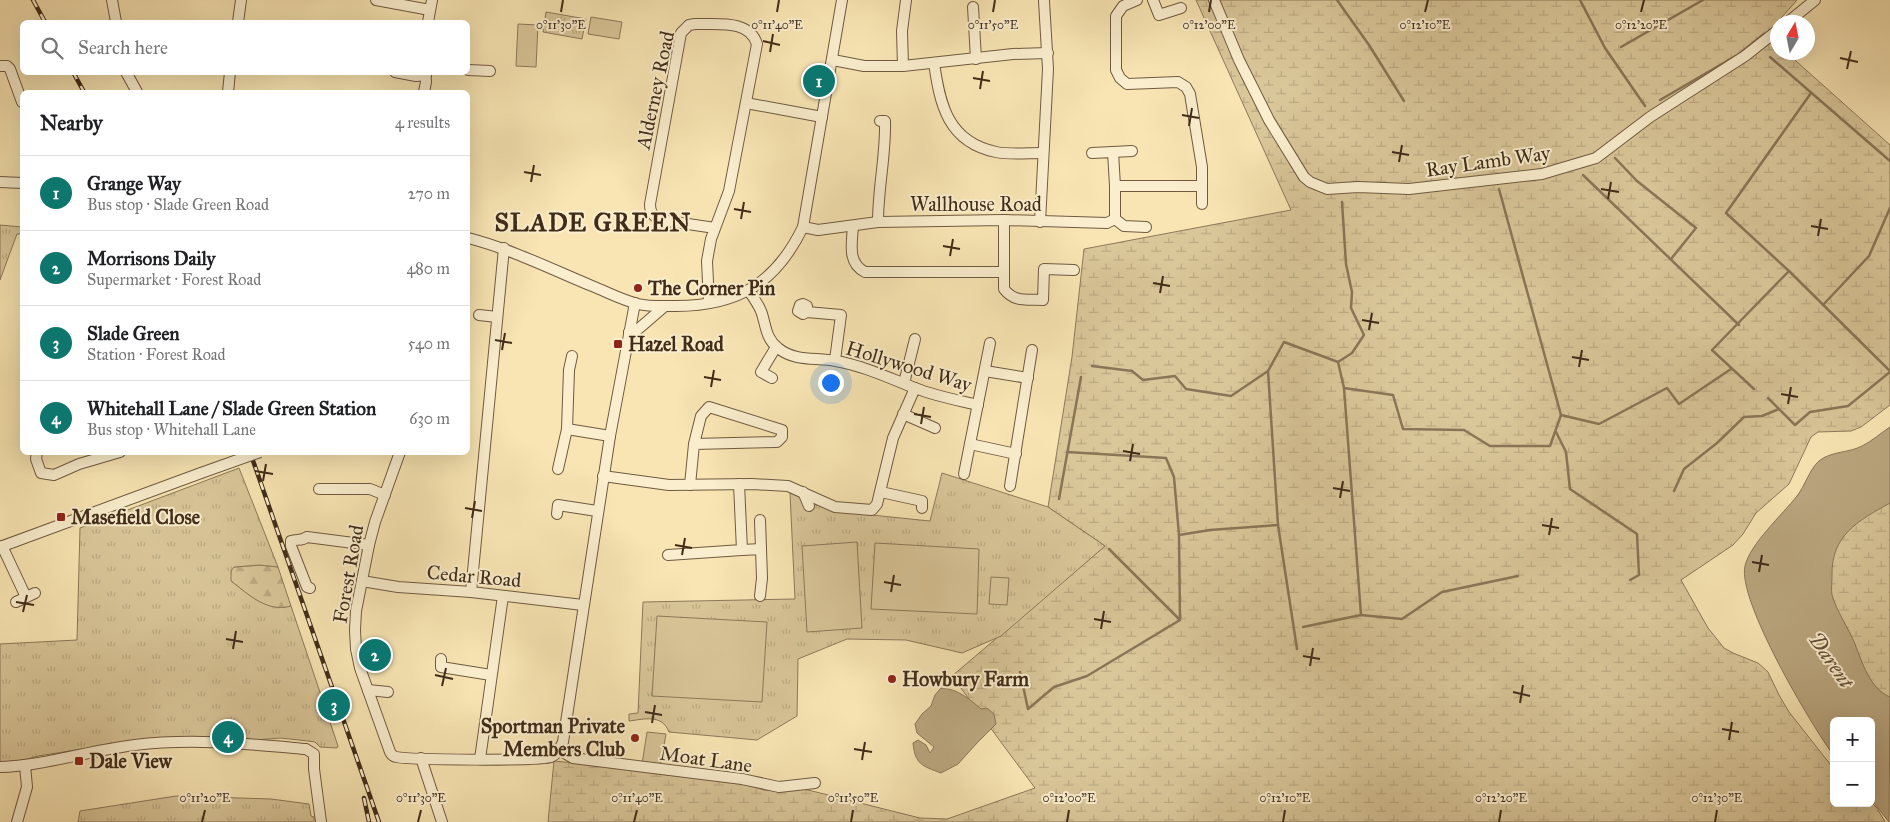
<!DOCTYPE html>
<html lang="en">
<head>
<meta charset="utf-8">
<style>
	:root { --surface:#fff; --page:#f2f2f2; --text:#202124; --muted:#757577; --line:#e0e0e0; --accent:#0f766e }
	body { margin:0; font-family:"IM FELL Great Primer",serif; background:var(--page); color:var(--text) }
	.controls { position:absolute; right:15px; bottom:15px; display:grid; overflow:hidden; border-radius:8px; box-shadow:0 5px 20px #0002 }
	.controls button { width:45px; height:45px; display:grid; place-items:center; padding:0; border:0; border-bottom:1px solid var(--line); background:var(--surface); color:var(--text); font:25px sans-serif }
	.compass { position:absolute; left:1770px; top:15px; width:45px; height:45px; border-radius:50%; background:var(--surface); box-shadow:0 5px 20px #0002; rotate:10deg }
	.you { position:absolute; left:830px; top:382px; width:18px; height:18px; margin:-12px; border:4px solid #fff; border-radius:50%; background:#1a73e8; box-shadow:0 0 0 8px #1a73e833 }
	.badge { display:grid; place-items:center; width:32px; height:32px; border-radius:50%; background:var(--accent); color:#fff; font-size:16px; font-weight:700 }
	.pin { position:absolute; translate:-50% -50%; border:2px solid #fff; box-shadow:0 1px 5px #0006 }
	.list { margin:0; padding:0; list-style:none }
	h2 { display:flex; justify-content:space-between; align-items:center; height:65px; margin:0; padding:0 20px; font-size:21px }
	h2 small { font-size:16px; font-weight:400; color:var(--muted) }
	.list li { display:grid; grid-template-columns:32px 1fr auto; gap:15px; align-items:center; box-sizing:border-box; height:75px; padding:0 20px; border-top:1px solid var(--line) }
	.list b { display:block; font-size:19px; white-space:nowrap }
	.list p { margin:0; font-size:16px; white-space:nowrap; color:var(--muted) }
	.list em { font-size:16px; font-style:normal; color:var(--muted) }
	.icon { flex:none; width:28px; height:28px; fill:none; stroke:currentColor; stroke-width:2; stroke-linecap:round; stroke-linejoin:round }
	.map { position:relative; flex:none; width:1890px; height:822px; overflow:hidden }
	.search { position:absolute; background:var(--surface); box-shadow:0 5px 20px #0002; left:20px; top:20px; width:450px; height:55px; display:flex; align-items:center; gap:12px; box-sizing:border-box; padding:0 18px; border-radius:8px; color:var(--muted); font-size:19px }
	.panel { position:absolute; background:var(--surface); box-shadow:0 5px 20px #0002; left:20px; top:90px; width:450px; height:365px; border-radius:8px }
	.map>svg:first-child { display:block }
	.forest { fill:url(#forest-firs); stroke:#8d7959 }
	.wetland { fill:url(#wetland-marsh); stroke:#8d7959 }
	.park { fill:url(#park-tufts); stroke:#8d7959 }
	.garden { fill:#d9c699; stroke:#8d7959 }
	.water { fill:#baa67f; stroke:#8a7556 }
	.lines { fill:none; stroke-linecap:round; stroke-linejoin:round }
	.stream { stroke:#8a7556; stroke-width:2.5 }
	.minor-casing { stroke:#6f5a40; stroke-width:12 }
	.minor { stroke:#faeece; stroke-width:10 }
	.rail-casing { stroke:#412c19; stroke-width:4.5 }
	.rail { stroke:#faeece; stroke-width:2.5; stroke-dasharray:8; stroke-linecap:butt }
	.minor-bridge-casing { stroke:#6f5a40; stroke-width:12; stroke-linecap:butt }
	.minor-bridge { stroke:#faeece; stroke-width:10 }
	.ticks { fill:none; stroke:#412c19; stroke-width:2 }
	.poi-dot { fill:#8f2418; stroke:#faeece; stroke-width:2 }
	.labels { text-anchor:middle; stroke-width:4; stroke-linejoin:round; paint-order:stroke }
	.street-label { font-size:20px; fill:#412c19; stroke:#faeece }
	.poi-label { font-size:20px; font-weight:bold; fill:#412c19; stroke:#faeece; text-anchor:start }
	.water-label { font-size:21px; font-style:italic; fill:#655138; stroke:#faeece }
	.district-label { font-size:25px; font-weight:bold; letter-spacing:1px; fill:#412c19; stroke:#faeece }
	.ticks-label { font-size:12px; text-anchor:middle; fill:#412c19; stroke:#faeece; stroke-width:4; stroke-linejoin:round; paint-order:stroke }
</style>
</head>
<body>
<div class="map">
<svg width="1890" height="822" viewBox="0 0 1890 822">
	<defs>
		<pattern id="forest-firs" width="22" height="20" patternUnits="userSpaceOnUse" patternTransform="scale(1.25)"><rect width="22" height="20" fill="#d9c699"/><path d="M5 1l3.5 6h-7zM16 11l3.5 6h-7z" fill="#bbaa83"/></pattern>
		<pattern id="wetland-marsh" width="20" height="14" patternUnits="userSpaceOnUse" patternTransform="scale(1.25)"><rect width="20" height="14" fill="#d9c699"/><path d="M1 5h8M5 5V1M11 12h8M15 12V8" fill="none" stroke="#bbaa83"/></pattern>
		<pattern id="park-tufts" width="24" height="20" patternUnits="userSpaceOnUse" patternTransform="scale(1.25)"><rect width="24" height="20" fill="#d9c699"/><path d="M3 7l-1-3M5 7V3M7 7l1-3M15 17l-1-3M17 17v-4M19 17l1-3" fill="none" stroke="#bbaa83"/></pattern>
	</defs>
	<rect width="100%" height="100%" fill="#f8e5b3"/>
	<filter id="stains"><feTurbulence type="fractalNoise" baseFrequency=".004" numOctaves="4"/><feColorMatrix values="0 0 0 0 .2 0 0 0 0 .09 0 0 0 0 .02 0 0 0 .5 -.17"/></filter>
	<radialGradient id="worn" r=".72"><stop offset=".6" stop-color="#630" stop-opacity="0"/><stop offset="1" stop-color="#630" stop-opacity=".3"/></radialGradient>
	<path class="forest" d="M260,565l18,2 13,39c-24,8 -43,-12 -61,-26l1,-10 3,-3z"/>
	<g class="wetland">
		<path d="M1196,0h601l-30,34 10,10 1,8 9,1 103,92v260l-29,22 -10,4 -33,1 -7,5 -22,47 -33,29 -13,21 -10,11 -52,35 27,48 16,20 9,5 25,10 10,9 11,23 10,17 45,57v34l37,-1 6,6 8,14h-1337l6,-61 61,6 53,8h25l45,6 26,9 40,-1 116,29 27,1 88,-31 -83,-112 153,-130 -57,-39 24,-150 12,-108 207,-39z"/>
		<path d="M1890,465v296l-19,-40 -63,-179z"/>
	</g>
	<g class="park">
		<path d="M546,12l40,7 -4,20 -39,-7z"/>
		<path d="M0,225l22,2v7h-5l-17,46z"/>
		<path d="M239,468l39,99 -18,-2 -26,2 -3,4v10c17,13 36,32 60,25l47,140 -1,2 -17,-1 -5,-5 -7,-1 -27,-3 -40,3h-108l-95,15 -17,5 -21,2v-119l77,-4 3,-112z"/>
		<path d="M942,473l106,34 57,39 -104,90 -39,17 -56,-13 -59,-1 -49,20 -1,57 -40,24 -88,-8c-7,-18 -24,-13 -40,-11v-7l9,-1 5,-111 152,-3 -5,-106 42,18 98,10z"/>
		<path d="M176,796l95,3 38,5 2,12 3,1v5h-236l2,-11z"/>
	</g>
	<g class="garden">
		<path d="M591,17l31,5 -3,17 -31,-5z"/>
		<path d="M518,24l20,1 -2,42 -20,-1z"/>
		<path d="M857,542l5,86 -55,4 -5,-86z"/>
		<path d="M875,543l104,6 -2,65 -106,-5z"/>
		<path d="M991,577l18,1 -2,27 -18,-1z"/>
		<path d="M657,616l110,6 -5,80 -110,-6z"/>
		<path d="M647,732l19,2 -6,33 -18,-3z"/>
	</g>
	<g class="water">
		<path d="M1890,427v76c-32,18 -59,32 -58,73 0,6 -1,13 0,19 5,17 16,32 23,49 7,18 15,45 35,53l-1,125 -18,-23v-78h-37v35c-23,-31 -97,-156 -89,-190 5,-22 37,-51 52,-70 8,-10 12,-26 22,-35 12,-10 30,-8 43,-15 10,-5 19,-13 28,-19z"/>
		<path d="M941,688c17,1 27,10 40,21l6,-1 7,6 2,10 -19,19 -19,21 -17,9c-19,-7 -26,-9 -28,-30l5,-3 8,5 4,8 4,-6 -17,-14 -2,-9 7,-10 9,-8 4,-11z"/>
	</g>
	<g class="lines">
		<g class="stream">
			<path d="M1337,0l32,45 35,56"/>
			<path d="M1580,0l25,48 40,58"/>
			<path d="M1780,22l6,-4"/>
			<path d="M1621,47l82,-47"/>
			<path d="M1770,57l120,104"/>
			<path d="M1811,93l-85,120 63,58 101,100"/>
			<path d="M1660,100l79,-46 25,-20"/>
			<path d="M1615,158l22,23 59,47 -25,31"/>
			<path d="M1583,175l156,150"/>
			<path d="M1823,305l46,-49 21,-48"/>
			<path d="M1338,362l6,26 17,227"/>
			<path d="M1092,366l40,5 11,9 32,-4 11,13 45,7 37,-25 16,-29 54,20 14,-9 12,-18 -13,-27 1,-16 -6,-28 -4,-62"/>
			<path d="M1268,371l10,154 19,124"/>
			<path d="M1344,388l49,7 10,34 61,1 26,16h60l11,-31 -62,-226"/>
			<path d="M1754,389l-42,-39 77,-79"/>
			<path d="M1768,398l27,27 15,-13 38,-6 42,-34"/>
			<path d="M1561,415l38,9 68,-36 12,16 52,-35"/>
			<path d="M1556,432l10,20 4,37 67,45 2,41 -9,5"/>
			<path d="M1674,491l10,-22 33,-26 27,-26 18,-1 17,-7"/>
			<path d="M1059,499l22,-122"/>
			<path d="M1179,535l31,-5 68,-5"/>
			<path d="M1109,549l70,70"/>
			<path d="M1303,627l58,-12 41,4 40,-27 76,-16"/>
			<path d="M1020,672l8,37 26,-22 33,-11 93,-56 -1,-85 -5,-58 -8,-19 -99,-6"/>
		</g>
		<g class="minor-casing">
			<g id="minor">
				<path d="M112,0l4,22"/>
				<path d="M376,0l54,10"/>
				<path d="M1137,0l-14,6 -7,10v54l4,8 7,6 51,-2 8,5 4,7 12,73v37"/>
				<path d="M1153,0l6,15 22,-7"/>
				<path d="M1214,0l25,60 30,60 35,57 6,5 17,7 31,-2 51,2 133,-15 54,-16 54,-41 95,-61 33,-26"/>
				<path d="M973,7l3,52"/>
				<path d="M238,22l3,-22"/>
				<path d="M428,22l4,-22"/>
				<path d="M1788,22l27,-22"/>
				<path d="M833,60l31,6h39l110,-12 35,-1"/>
				<path d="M934,63c6,42 14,79 62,89 14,3 31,1 46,1"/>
				<path d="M0,66h7l3,3 12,33"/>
				<path d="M903,66l-1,-35 4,-31"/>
				<path d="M468,70l22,1"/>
				<path d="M126,72l11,20"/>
				<path d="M395,72l21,4 10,-1"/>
				<path d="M228,92l2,-20"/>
				<path d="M424,92l2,-10 -1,-10"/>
				<path d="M746,103l76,14"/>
				<path d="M1113,152l19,-1"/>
				<path d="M1092,153l21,-1 2,34"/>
				<path d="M0,182l22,1"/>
				<path d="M1115,219v-33h87"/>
				<path d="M1004,220v69c11,14 23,10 39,11l1,-31 30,1"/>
				<path d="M878,222c0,-35 8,-67 7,-101h-5"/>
				<path d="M1040,222l8,-153 -4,-68"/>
				<path d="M853,226c-1,17 -6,37 12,46h139"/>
				<path d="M803,227l15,3 60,-8 126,-2 103,3 8,-4 9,7 22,1"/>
				<path d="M468,238c43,11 83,31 124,48 15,6 30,14 46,18 12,3 26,2 38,2 62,0 100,-23 127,-79l39,-227"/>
				<path d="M749,291c4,6 9,13 12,20 5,13 4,27 17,37 17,14 38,9 58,13 28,5 53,17 79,27 20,8 42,12 63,17"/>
				<path d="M709,303l-2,-42 4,-22 18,-48 28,-147c-8,-25 -40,-19 -62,-20l-6,1 -8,8 -31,171c0,9 3,12 11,16l54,8"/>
				<path d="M807,312v-6l-4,-2 -3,1 -2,6 5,3 4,-2 34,3 -6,45"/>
				<path d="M479,315l18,2"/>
				<path d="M629,332l7,-1 29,-25"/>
				<path d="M985,371l43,7"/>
				<path d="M772,378l-11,-6 15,-25"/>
				<path d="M904,383l11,-44"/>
				<path d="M903,414l32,14"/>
				<path d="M567,429l43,7"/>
				<path d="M970,444l46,10"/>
				<path d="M37,452l-1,7 5,14 13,2 25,-11 41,-12"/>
				<path d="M400,452l-25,70 -6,23 -13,66 -1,19 1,19 4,19 30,84c2,3 2,4 6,5 14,3 146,4 155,0 7,-3 9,-9 12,-15l47,-306 25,-133"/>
				<path d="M558,469l9,-40 2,-59 3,-14"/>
				<path d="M964,474l26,-131"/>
				<path d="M603,476l66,9 83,-1 36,2 47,21 37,3 5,-6 16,-66 22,-50"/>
				<path d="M690,485l4,-41 7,-28 8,-9 73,23v7l-5,5 -83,2"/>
				<path d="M1010,486l22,-136"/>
				<path d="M319,489h51l15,6"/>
				<path d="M803,492l6,14"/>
				<path d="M881,492l41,9v7"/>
				<path d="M557,514l1,-9 39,6"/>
				<path d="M760,520l1,29"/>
				<path d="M2,546l24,51"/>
				<path d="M0,547l201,-74"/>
				<path d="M742,550l19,-1 1,29 -2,18"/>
				<path d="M668,555l74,-5 -3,-66"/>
				<path d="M362,581l36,6 73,5 112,13"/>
				<path d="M310,588l-3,-1 -16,-41v-5c6,-2 11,0 16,-4l62,8"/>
				<path d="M471,592l33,-344"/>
				<path d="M16,602l19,-9"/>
				<path d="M441,659v8l50,8"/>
				<path d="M368,690l20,2"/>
				<path d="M559,750l14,8 169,21 37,8 36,-4"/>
				<path d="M421,758l21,64"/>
				<path d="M480,759l23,-163"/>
				<path d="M0,767c43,-1 91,-17 135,-22 57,-7 114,-1 171,4l8,5v15l7,53"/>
				<path d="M17,822l10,-35 -2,-22"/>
			</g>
		</g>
		<use href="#minor" class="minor"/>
		<g class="rail-casing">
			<g id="rail">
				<path d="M33,0l12,22"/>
				<path d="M73,72l11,20"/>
				<path d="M250,452l129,370"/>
				<path d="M364,798l5,24"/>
			</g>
		</g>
		<use href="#rail" class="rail"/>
		<g class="minor-bridge-casing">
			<path id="minor-bridge" d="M201,473l59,-21"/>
		</g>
		<use href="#minor-bridge" class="minor-bridge"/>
	</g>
	<path class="ticks" d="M561,12l2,-12M777,12l2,-12M993,12l2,-12M1209,12l2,-12M1425,12l3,-12M1641,12l3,-12M763,41l17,4M770,52l3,-18M1840,58l18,4M1847,69l4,-18M973,78l17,3M980,89l3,-18M1182,115l17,3M1189,126l3,-18M1392,152l17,3M1399,162l3,-17M524,172l17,3M531,182l3,-17M1601,189l18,3M1608,199l3,-17M734,209l17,3M741,219l3,-17M1811,226l17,3M1818,236l3,-17M943,246l17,3M950,256l3,-17M1153,283l17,3M1160,293l3,-17M1362,320l17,3M1369,330l3,-17M495,340l17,3M502,350l3,-17M1572,357l17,3M1579,367l3,-17M704,377l17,3M711,387l3,-17M1781,394l17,3M1788,404l3,-17M914,414l17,3M921,424l3,-17M1123,451l17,3M1130,461l3,-17M255,471l18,3M263,481l3,-17M1333,488l17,3M1340,498l3,-17M465,508l17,3M472,518l3,-17M1542,525l17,3M1549,535l3,-17M675,545l17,3M682,555l3,-17M1752,562l17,3M1759,572l3,-17M884,582l17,3M891,592l3,-17M16,602l18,3M23,612l4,-17M1094,619l17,3M1101,629l3,-18M226,639l17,3M233,649l3,-18M1303,656l17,3M1310,666l3,-18M435,675l18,4M442,686l4,-18M1513,692l17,4M1520,703l3,-18M645,712l17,3M652,723l3,-18M1722,729l17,3M1729,740l3,-18M854,749l18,3M862,760l3,-18M202,822l3,-12M418,822l3,-12M634,822l3,-12M851,822l2,-12M1067,822l2,-12M1283,822l2,-12M1499,822l2,-12M1715,822l2,-12"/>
	<g class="poi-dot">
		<circle cx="638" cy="288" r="5"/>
		<rect x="613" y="339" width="10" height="10" rx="2.5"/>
		<rect x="56" y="512" width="10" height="10" rx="2.5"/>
		<circle cx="892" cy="679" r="5"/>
		<circle cx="635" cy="738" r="5"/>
		<rect x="74" y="756" width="10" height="10" rx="2.5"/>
	</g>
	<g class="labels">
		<g class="street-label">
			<text transform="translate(655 90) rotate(-78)" y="7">Alderney Road</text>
			<text transform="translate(1488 161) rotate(-8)" y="7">Ray Lamb Way</text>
			<text x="976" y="211">Wallhouse Road</text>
			<text transform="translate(909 366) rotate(17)" y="7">Hollywood Way</text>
			<text transform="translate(348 574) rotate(-80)" y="7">Forest Road</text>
			<text transform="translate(474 576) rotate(5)" y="7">Cedar Road</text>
			<text transform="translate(706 759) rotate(8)" y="7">Moat Lane</text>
		</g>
		<g class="poi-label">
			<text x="648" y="295">The Corner Pin</text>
			<text x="628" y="351">Hazel Road</text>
			<text x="71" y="524">Masefield Close</text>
			<text x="902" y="686">Howbury Farm</text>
			<text x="625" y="733" text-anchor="end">Sportman Private<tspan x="625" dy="23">Members Club</tspan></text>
			<text x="89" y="768">Dale View</text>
		</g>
		<g class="water-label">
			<text transform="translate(1831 660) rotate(56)" y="7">Darent</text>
		</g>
		<g class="district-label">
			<text x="593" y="231">SLADE GREEN</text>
		</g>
	</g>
	<g class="ticks-label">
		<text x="561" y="29">0°11'30"E</text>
		<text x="777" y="29">0°11'40"E</text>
		<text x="993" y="29">0°11'50"E</text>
		<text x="1209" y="29">0°12'00"E</text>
		<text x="1425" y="29">0°12'10"E</text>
		<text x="1641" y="29">0°12'20"E</text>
		<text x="205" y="802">0°11'20"E</text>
		<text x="421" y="802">0°11'30"E</text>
		<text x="637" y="802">0°11'40"E</text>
		<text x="853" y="802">0°11'50"E</text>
		<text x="1069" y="802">0°12'00"E</text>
		<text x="1285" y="802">0°12'10"E</text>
		<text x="1501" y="802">0°12'20"E</text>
		<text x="1717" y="802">0°12'30"E</text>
	</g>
	<rect width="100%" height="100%" filter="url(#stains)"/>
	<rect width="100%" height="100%" fill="url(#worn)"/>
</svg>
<div class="controls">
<button>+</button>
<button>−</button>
</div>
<svg class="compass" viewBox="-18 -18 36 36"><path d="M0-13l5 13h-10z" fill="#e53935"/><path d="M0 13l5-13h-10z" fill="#757577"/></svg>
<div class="you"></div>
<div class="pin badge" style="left:819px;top:81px">1</div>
<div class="pin badge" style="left:375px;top:655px">2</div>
<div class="pin badge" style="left:334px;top:705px">3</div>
<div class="pin badge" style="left:228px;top:737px">4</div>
<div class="search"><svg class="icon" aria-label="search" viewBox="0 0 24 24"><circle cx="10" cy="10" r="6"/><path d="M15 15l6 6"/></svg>Search here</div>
<section class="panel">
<h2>Nearby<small>4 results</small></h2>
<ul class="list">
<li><span class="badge">1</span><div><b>Grange Way</b><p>Bus stop · Slade Green Road</p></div><em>270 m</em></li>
<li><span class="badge">2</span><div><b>Morrisons Daily</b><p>Supermarket · Forest Road</p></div><em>480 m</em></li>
<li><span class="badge">3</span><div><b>Slade Green</b><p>Station · Forest Road</p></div><em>540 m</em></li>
<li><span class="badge">4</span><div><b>Whitehall Lane / Slade Green Station</b><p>Bus stop · Whitehall Lane</p></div><em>630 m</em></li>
</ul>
</section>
</div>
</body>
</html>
